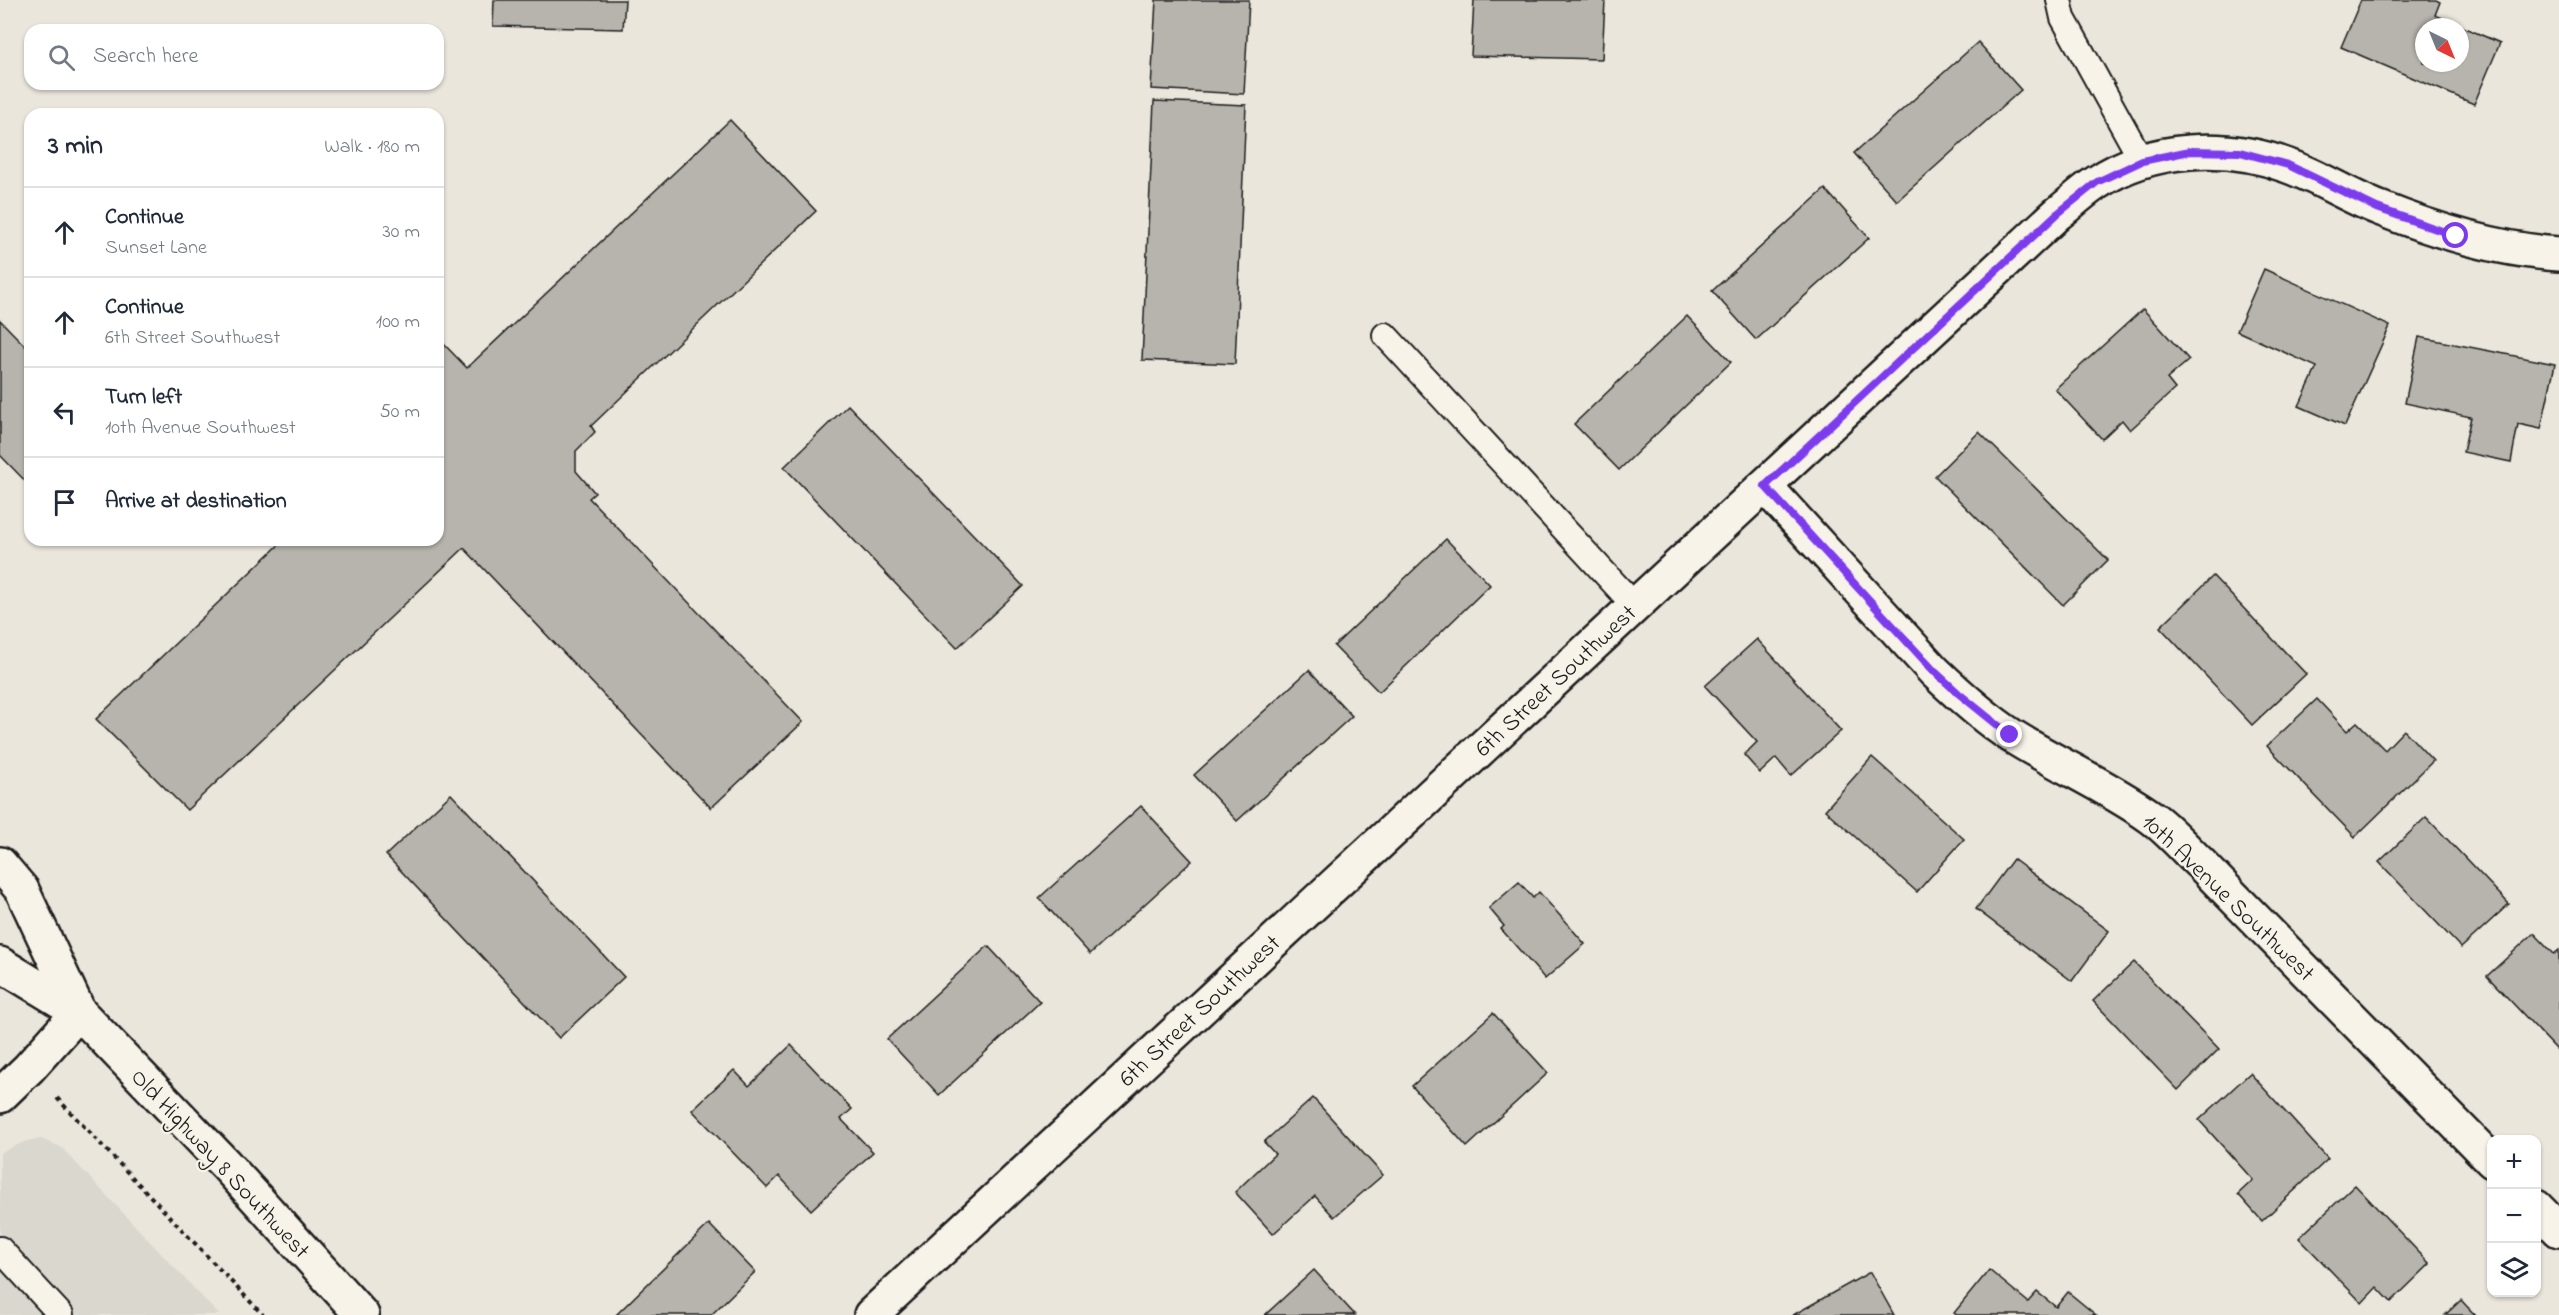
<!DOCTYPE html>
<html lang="en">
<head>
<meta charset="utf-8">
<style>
	:root { --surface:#fff; --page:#f2f2f3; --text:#1f2937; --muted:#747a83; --line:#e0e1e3 }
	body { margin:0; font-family:"Indie Flower",sans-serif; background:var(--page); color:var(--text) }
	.controls { position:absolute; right:18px; bottom:18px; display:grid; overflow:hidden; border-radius:12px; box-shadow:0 2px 4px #0004 }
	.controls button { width:54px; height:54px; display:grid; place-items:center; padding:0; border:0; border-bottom:2px solid var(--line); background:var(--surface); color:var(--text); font:30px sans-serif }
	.compass { position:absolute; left:2415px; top:18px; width:54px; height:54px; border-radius:50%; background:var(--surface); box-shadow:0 2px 4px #0004; rotate:137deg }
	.stop { position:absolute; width:18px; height:18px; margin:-14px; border:4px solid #7c3aed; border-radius:50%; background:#fff }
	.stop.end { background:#7c3aed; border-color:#fff; box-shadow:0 2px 6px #0008 }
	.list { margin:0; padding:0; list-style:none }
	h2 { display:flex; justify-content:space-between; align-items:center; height:78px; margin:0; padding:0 24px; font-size:26px }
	h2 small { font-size:20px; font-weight:400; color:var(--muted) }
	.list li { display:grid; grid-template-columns:39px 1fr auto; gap:18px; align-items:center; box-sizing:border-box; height:90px; padding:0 24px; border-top:2px solid var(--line) }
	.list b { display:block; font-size:22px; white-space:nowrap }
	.list p { margin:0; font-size:20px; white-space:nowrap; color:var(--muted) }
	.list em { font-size:20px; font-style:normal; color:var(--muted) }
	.icon { flex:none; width:33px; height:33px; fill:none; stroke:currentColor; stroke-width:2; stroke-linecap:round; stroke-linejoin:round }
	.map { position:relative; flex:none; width:2559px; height:1315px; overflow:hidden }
	.search { position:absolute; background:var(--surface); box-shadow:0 2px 4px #0004; left:24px; top:24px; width:420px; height:66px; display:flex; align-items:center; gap:15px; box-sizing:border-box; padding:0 21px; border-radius:18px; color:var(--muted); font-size:22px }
	.panel { position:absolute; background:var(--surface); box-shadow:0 2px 4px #0004; left:24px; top:108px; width:420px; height:438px; border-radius:18px }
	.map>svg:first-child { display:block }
	.built { fill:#dad7ce }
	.building { fill:#b6b4ac; stroke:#1c1c1c; stroke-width:1.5; fill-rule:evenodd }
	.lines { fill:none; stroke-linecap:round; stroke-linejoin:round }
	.lane-casing { stroke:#1c1c1c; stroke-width:28 }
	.street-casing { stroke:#1c1c1c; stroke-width:38 }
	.secondary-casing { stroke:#1c1c1c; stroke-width:38 }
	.path { stroke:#1c1c1c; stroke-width:4; stroke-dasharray:4.5 4.5; stroke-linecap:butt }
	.lane { stroke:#f7f3e8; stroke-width:24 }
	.street { stroke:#f7f3e8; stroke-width:33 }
	.secondary { stroke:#f7f3e8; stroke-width:33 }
	.route { stroke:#7c3aed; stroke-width:8 }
	.labels { text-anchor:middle; stroke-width:4.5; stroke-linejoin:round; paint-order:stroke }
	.street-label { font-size:24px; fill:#1c1c1c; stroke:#f7f3e8 }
</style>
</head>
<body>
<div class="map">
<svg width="2559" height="1315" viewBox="0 0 2559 1315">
	<rect width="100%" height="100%" fill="#eae6dc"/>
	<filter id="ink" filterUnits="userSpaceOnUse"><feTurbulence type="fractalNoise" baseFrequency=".0167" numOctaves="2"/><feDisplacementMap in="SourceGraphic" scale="12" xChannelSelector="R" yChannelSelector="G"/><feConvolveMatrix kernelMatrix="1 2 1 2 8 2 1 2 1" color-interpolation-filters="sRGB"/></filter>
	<g filter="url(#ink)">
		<path class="built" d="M41,1139l20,8 158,168h-219v-162l26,-12z"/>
		<g class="building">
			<path d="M494,0h131l-2,29 -130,-3z"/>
			<path d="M1156,0h93l-5,94 -93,-5z"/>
			<path d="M1474,0h131l-3,59 -131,-3z"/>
			<path d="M2361,0h75l4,2 -5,13 65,28 -26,61 -133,-57zM2424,27h36v36h-36z"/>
			<path d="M1978,42l43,48 -124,111 -43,-48z"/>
			<path d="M1154,101l92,4 -11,259 -93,-4z"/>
			<path d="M218,107l7,7h-15z"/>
			<path d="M730,120l86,91 -225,215 4,6 -19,19v20l19,22 -6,5 214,224 -92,86 -247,-260 -277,262 -91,-91 188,-179h154v-202l29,30z"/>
			<path d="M1825,189l44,49 -113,102 -44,-49z"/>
			<path d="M2264,269l126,57 -45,100 -46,-20 18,-39 -80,-36z"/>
			<path d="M2143,309l46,51 -22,19 8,10 -45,41 -8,-10 -20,19 -47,-50z"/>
			<path d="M1687,316l44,46 -112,108 -45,-46z"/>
			<path d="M0,320l30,31v135l-30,-31z"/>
			<path d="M2419,337l136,27 -14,65 -23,-5 -7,38 -48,-10 8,-35 -66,-14z"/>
			<path d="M848,405l175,181 -66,62 -173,-181z"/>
			<path d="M1979,432l129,128 -45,45 -128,-129z"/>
			<path d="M1446,539l44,46 -111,107 -45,-46z"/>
			<path d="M2213,576l93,98 -54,51 -92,-98z"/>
			<path d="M1757,639l84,92 -50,45 -15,-18 -16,15 -16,-18 13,-13 -52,-56z"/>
			<path d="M1309,670l43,46 -115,105 -43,-46z"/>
			<path d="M2317,699l30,32 10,-9 28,28 19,-20 29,31 -78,76 -88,-91z"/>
			<path d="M1872,757l92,82 -47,53 -92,-82z"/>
			<path d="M451,794l173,183 -65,61 -173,-183z"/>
			<path d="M1141,806l51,55 -102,93 -51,-56z"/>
			<path d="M2426,817l83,87 -48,44 -82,-86z"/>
			<path d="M2013,859l96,72 -37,50 -96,-72z"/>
			<path d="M1519,882l14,16 6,-6 46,52 -40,35 -44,-50 3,-3 -15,-18z"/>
			<path d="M2534,933l20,21 5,-4v102l-72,-76z"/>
			<path d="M988,946l52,56 -101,93 -52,-56z"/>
			<path d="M2134,962l85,87 -41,41 -85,-89z"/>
			<path d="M1493,1013l55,60 -81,74 -55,-61z"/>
			<path d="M791,1045l61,64 -11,10 32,33 -62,58 -32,-34 -12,12 -75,-78 42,-40 15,16z"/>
			<path d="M2250,1073l78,86 -66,62 -24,-27 15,-14 -54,-60z"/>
			<path d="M1313,1098l70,77 -49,42 -19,-21 -42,38 -38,-42 40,-38 -11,-12z"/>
			<path d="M2355,1185l75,79 -39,38 -14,-15 -15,16 -63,-65z"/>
			<path d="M709,1224l46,48 -44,43h-95z"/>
			<path d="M1314,1270l41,45h-90z"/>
			<path d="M1989,1270l39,32 9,-10 19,15 12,-15 28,23h-139l-3,-2z"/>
			<path d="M1870,1272l24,43h-101z"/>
			<path d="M2461,1300l14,15h-30z"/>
		</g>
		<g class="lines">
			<g class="lane-casing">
				<g id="lane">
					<path d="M2059,0l4,18 79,143"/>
					<path d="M1385,335l250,271"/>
					<path d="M0,1249l61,66"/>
				</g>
			</g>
			<g class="street-casing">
				<g id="street">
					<path d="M1765,486l169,185c24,23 50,47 78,65 46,29 94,49 139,81 18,13 34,32 50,47l291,297"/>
					<path d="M2536,1207l23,23"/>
					<path d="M871,1315l1186,-1101c13,-10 25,-22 39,-31 55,-37 131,-40 192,-17 31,11 60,30 91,42 57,23 118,42 180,46"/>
				</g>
			</g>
			<g class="secondary-casing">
				<g id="secondary">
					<path d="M0,864l22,26 57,122"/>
					<path d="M0,964l79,48 147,153 136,150"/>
					<path d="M0,1096l29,-28 50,-56"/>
				</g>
			</g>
			<path class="path" d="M57,1098l206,217"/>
			<use href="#lane" class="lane"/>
			<use href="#street" class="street"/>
			<use href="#secondary" class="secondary"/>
		</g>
	</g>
	<g class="lines" filter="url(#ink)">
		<path class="route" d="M2010,735l-52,-42 -24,-22 -169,-185 292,-272 40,-32 45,-21 48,-10 50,1 48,13 89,43 79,28"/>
	</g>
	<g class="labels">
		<g class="street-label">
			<text transform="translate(1555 680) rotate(-43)" y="8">6th Street Southwest</text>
			<text transform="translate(2229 897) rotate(44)" y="8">10th Avenue Southwest</text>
			<text transform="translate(1199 1010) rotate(-43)" y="8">6th Street Southwest</text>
			<text transform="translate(221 1163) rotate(47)" y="8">Old Highway 8 Southwest</text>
		</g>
	</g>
</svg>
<div class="controls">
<button>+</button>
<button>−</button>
<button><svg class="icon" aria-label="layers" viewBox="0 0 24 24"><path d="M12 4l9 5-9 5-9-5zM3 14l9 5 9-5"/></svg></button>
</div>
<svg class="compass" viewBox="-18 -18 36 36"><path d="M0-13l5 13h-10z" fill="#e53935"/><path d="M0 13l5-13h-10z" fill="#747a83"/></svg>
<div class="stop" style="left:2456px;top:236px"></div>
<div class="stop end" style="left:2010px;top:735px"></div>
<div class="search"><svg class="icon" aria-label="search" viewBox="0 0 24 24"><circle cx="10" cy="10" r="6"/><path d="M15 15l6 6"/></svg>Search here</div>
<section class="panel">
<h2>3 min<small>Walk · 180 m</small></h2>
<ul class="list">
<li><svg class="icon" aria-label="ahead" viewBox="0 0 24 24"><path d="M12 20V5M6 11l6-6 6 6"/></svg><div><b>Continue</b><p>Sunset Lane</p></div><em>30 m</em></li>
<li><svg class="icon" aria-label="ahead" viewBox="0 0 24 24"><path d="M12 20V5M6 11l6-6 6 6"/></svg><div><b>Continue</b><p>6th Street Southwest</p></div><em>100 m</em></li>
<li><svg class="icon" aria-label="left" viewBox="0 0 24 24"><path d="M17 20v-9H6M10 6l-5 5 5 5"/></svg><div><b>Turn left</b><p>10th Avenue Southwest</p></div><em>50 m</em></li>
<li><svg class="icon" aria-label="arrive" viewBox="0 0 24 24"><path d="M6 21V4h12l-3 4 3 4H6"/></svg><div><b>Arrive at destination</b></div></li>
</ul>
</section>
</div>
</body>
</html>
